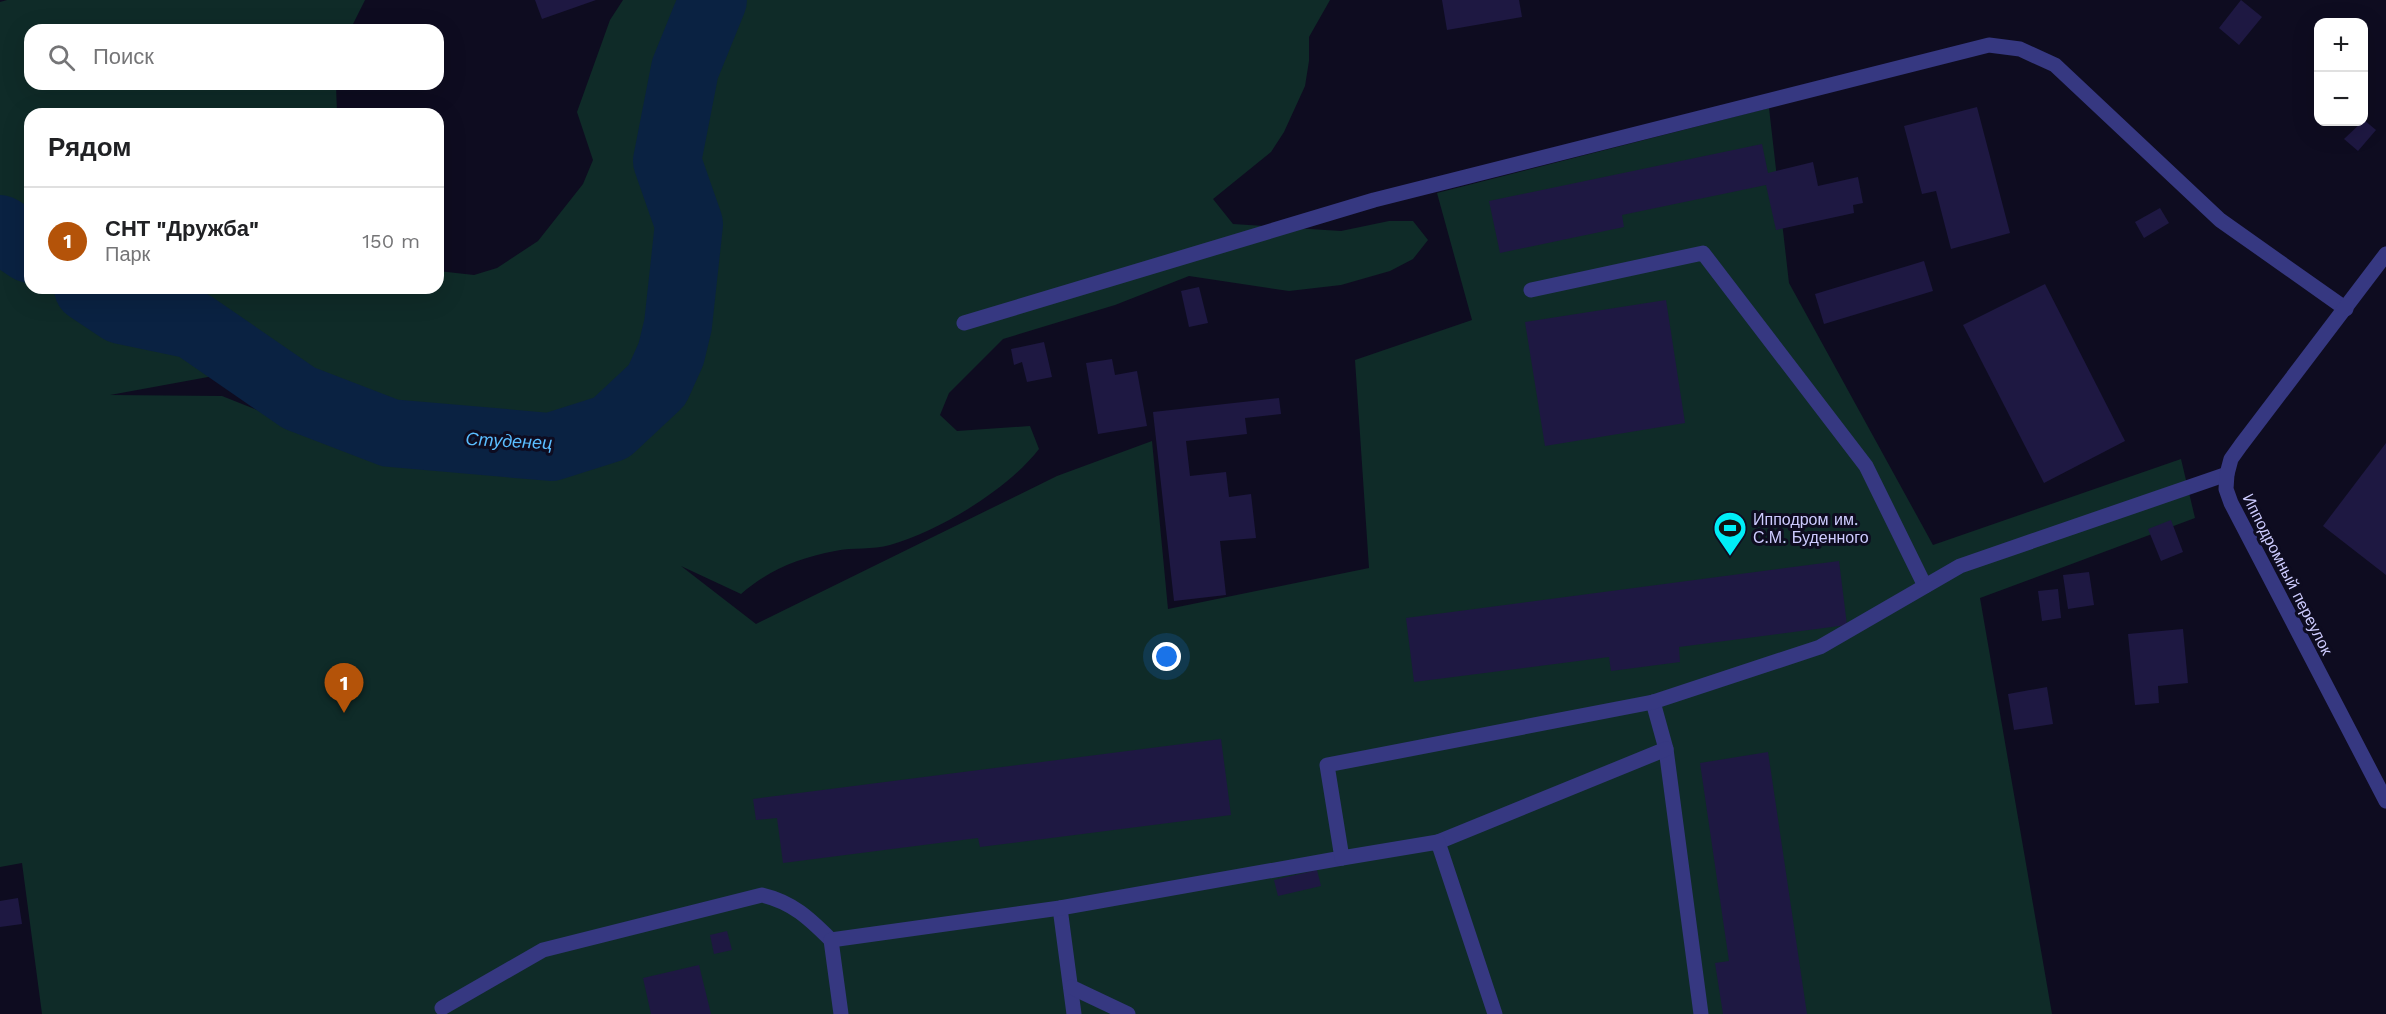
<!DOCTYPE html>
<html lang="ru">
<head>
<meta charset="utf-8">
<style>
	:root { --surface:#fff; --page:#f6f6f6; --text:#202124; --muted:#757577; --line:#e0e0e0; --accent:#b45309 }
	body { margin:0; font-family:"Work Sans",sans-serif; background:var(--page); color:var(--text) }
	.controls { position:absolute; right:18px; top:18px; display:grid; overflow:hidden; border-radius:12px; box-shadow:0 6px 24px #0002 }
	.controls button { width:54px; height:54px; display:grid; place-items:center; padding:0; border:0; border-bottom:2px solid var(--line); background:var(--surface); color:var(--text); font:30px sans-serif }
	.you { position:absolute; left:1167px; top:657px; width:21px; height:21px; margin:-15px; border:4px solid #fff; border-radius:50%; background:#1a73e8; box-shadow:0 0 0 9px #1a73e833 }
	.badge { display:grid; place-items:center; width:39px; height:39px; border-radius:50%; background:var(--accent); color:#fff; font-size:20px; font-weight:700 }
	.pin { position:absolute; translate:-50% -50px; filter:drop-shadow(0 2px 3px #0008) }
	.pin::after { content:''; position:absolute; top:32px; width:21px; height:18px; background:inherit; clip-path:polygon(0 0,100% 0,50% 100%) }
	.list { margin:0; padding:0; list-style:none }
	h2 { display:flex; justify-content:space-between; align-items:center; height:78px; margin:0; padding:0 24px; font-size:26px }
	h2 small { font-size:20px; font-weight:400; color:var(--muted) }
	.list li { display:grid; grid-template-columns:39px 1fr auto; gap:18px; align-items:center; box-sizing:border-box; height:108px; padding:0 24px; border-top:2px solid var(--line) }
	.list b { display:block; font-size:22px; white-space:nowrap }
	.list p { margin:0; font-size:20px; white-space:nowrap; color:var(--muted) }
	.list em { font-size:20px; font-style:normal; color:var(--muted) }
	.icon { flex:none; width:33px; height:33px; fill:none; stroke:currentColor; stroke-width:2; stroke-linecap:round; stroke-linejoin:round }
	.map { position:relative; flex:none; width:2386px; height:1014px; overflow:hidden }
	.search { position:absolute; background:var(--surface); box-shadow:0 6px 24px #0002; left:24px; top:24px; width:420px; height:66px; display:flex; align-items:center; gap:15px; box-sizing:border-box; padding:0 21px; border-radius:18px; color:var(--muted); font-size:22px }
	.panel { position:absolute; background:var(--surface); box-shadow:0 6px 24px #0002; left:24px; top:108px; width:420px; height:186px; border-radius:18px }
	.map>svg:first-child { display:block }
	.green { fill:#0f2b28; fill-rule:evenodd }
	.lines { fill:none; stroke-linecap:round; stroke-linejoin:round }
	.river { stroke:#0a2242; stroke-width:68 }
	.building { fill:#1e1842 }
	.lane { stroke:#363881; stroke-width:15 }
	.street { stroke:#363881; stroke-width:15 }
	.labels { text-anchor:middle; stroke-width:6; stroke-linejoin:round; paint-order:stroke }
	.poi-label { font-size:16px; fill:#ceccff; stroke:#0e0c20; text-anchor:start }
	.street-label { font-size:16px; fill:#ceccff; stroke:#0e0c20 }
	.water-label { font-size:18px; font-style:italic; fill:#5abdff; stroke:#0e0c20 }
</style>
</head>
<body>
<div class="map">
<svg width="2386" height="1014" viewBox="0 0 2386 1014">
	<rect width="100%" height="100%" fill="#0e0c20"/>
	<path class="green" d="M7,0h358l-15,30h-320v54h306l1,30h-307v174h408v-17l36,4 23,-7 41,-27 45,-57 10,-24 -16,-48 33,-92 13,-20h707l-21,37v24l-4,25 -21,46 -13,20 -58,47 20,25 108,7 48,-10h24l15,19 -15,19 -23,12 -49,14 -52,6 -100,-15 -74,29 -112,34 -54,54 -9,22 17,16 73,-5 9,23c-32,41 -98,81 -149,96 -17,5 -37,2 -55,6 -36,7 -67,19 -94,43l-60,-28 75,58 301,-148 95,-35 16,168 201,-41 -14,-208 117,-40 -35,-127 332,-85 20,175 144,262 248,-86 14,59 -215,80 72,416h-2010l-20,-151 -22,4v-865zM219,375l229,79 28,18 -143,-32 -111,-44 -112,-1z"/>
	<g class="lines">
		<g class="river">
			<path d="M0,229l30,20"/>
			<path d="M88,288l33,22 72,15 106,73 91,35 161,14 60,-19 46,-43 14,-31 7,-29 11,-101 -22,-63 18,-92 28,-69"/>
		</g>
	</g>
	<g class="building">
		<path d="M535,0h61l-54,19z"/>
		<path d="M1442,0h77l3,17 -75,13z"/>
		<path d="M2241,0l21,17 -23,28 -20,-17z"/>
		<path d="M1977,107l33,126 -59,16 -15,-58 -14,3 -18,-68z"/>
		<path d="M2364,120l12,10 -18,21 -14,-12z"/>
		<path d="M1762,144l6,29 45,-11 5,24 40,-9 5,26 -10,2 1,8 -78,17 -10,-45 -144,30 2,12 -124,26 -11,-52z"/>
		<path d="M2160,208l9,15 -25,15 -9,-16z"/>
		<path d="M1924,261l9,30 -109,33 -9,-30z"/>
		<path d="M2045,284l80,157 -81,42 -81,-158z"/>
		<path d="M1199,287l9,36 -19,4 -8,-36z"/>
		<path d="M1666,300l19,123 -140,23 -20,-124z"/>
		<path d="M1044,342l8,35 -25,5 -5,-20 -8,3 -3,-16z"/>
		<path d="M1112,359l3,16 22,-4 10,55 -49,8 -12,-71z"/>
		<path d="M1279,398l2,16 -36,4 2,16 -61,7 4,35 36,-4 3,25 22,-3 5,44 -36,3 6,54 -52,6 -21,-189z"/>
		<path d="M2386,443v132l-63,-49z"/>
		<path d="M2171,520l12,32 -22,9 -13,-32z"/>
		<path d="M1839,561l8,64 -168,22 1,15 -69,9 -2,-14 -195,25 -8,-64z"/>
		<path d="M2089,572l5,33 -26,4 -5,-34z"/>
		<path d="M2058,589l3,29 -19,3 -4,-30z"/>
		<path d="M2183,629l5,54 -30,3 1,17 -24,2 -7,-71z"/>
		<path d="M2047,687l6,37 -39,6 -6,-36z"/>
		<path d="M1221,739l10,76 -251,32 -2,-9 -195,25 -6,-45 -21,2 -3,-21z"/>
		<path d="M1768,752l39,262h-84l-8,-51 14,-2 -29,-198z"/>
		<path d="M1317,870l4,16 -43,10 -4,-16z"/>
		<path d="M18,898l4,26 -22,3v-26z"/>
		<path d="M727,931l5,19 -18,4 -4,-19z"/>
		<path d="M699,965l12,49h-60l-8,-36z"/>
	</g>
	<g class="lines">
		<g class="lane">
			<path d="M1531,290l172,-37 163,213 59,120"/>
			<path d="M964,323l410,-123 615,-155 31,4 35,16 165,155 126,89"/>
			<path d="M1653,702l13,47 35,265"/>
			<path d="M1438,842l228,-93"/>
			<path d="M1060,908l14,106"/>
			<path d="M1071,987l57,27"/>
			<path d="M442,1008l101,-58 219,-55c30,7 47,23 69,45"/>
			<path d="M841,1014l-10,-74 229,-32 282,-50"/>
			<path d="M1495,1014l-57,-172 -96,16 -15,-93 326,-63 167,-55 140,-81 267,-92"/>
		</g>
		<path class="street" d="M2386,254l-145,191 -10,14 -4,15 -1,15 5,14 155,298"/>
	</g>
	<defs>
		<g id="stadium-pin" transform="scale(1.725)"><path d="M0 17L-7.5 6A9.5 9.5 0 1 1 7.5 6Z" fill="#00edf7" stroke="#0e0c20"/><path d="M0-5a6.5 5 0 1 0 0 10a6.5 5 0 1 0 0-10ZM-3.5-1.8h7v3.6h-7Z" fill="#111"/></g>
	</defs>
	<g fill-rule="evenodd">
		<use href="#stadium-pin" x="1730" y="528"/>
	</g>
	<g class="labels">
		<g class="poi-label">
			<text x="1753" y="525">Ипподром им.<tspan x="1753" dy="18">С.М. Буденного</tspan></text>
		</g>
		<g class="street-label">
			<text transform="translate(2288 574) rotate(63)" y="6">Ипподромный переулок</text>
		</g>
		<g class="water-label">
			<text transform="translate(509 441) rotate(3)" y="6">Студенец</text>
		</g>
	</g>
</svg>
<div class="controls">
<button>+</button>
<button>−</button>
</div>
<div class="you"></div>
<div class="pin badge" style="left:344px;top:713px">1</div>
<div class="search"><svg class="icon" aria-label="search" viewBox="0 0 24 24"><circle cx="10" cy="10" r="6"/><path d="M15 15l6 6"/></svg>Поиск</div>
<section class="panel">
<h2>Рядом<small></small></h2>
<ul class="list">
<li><span class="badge">1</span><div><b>СНТ &quot;Дружба&quot;</b><p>Парк</p></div><em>150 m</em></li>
</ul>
</section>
</div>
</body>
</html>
